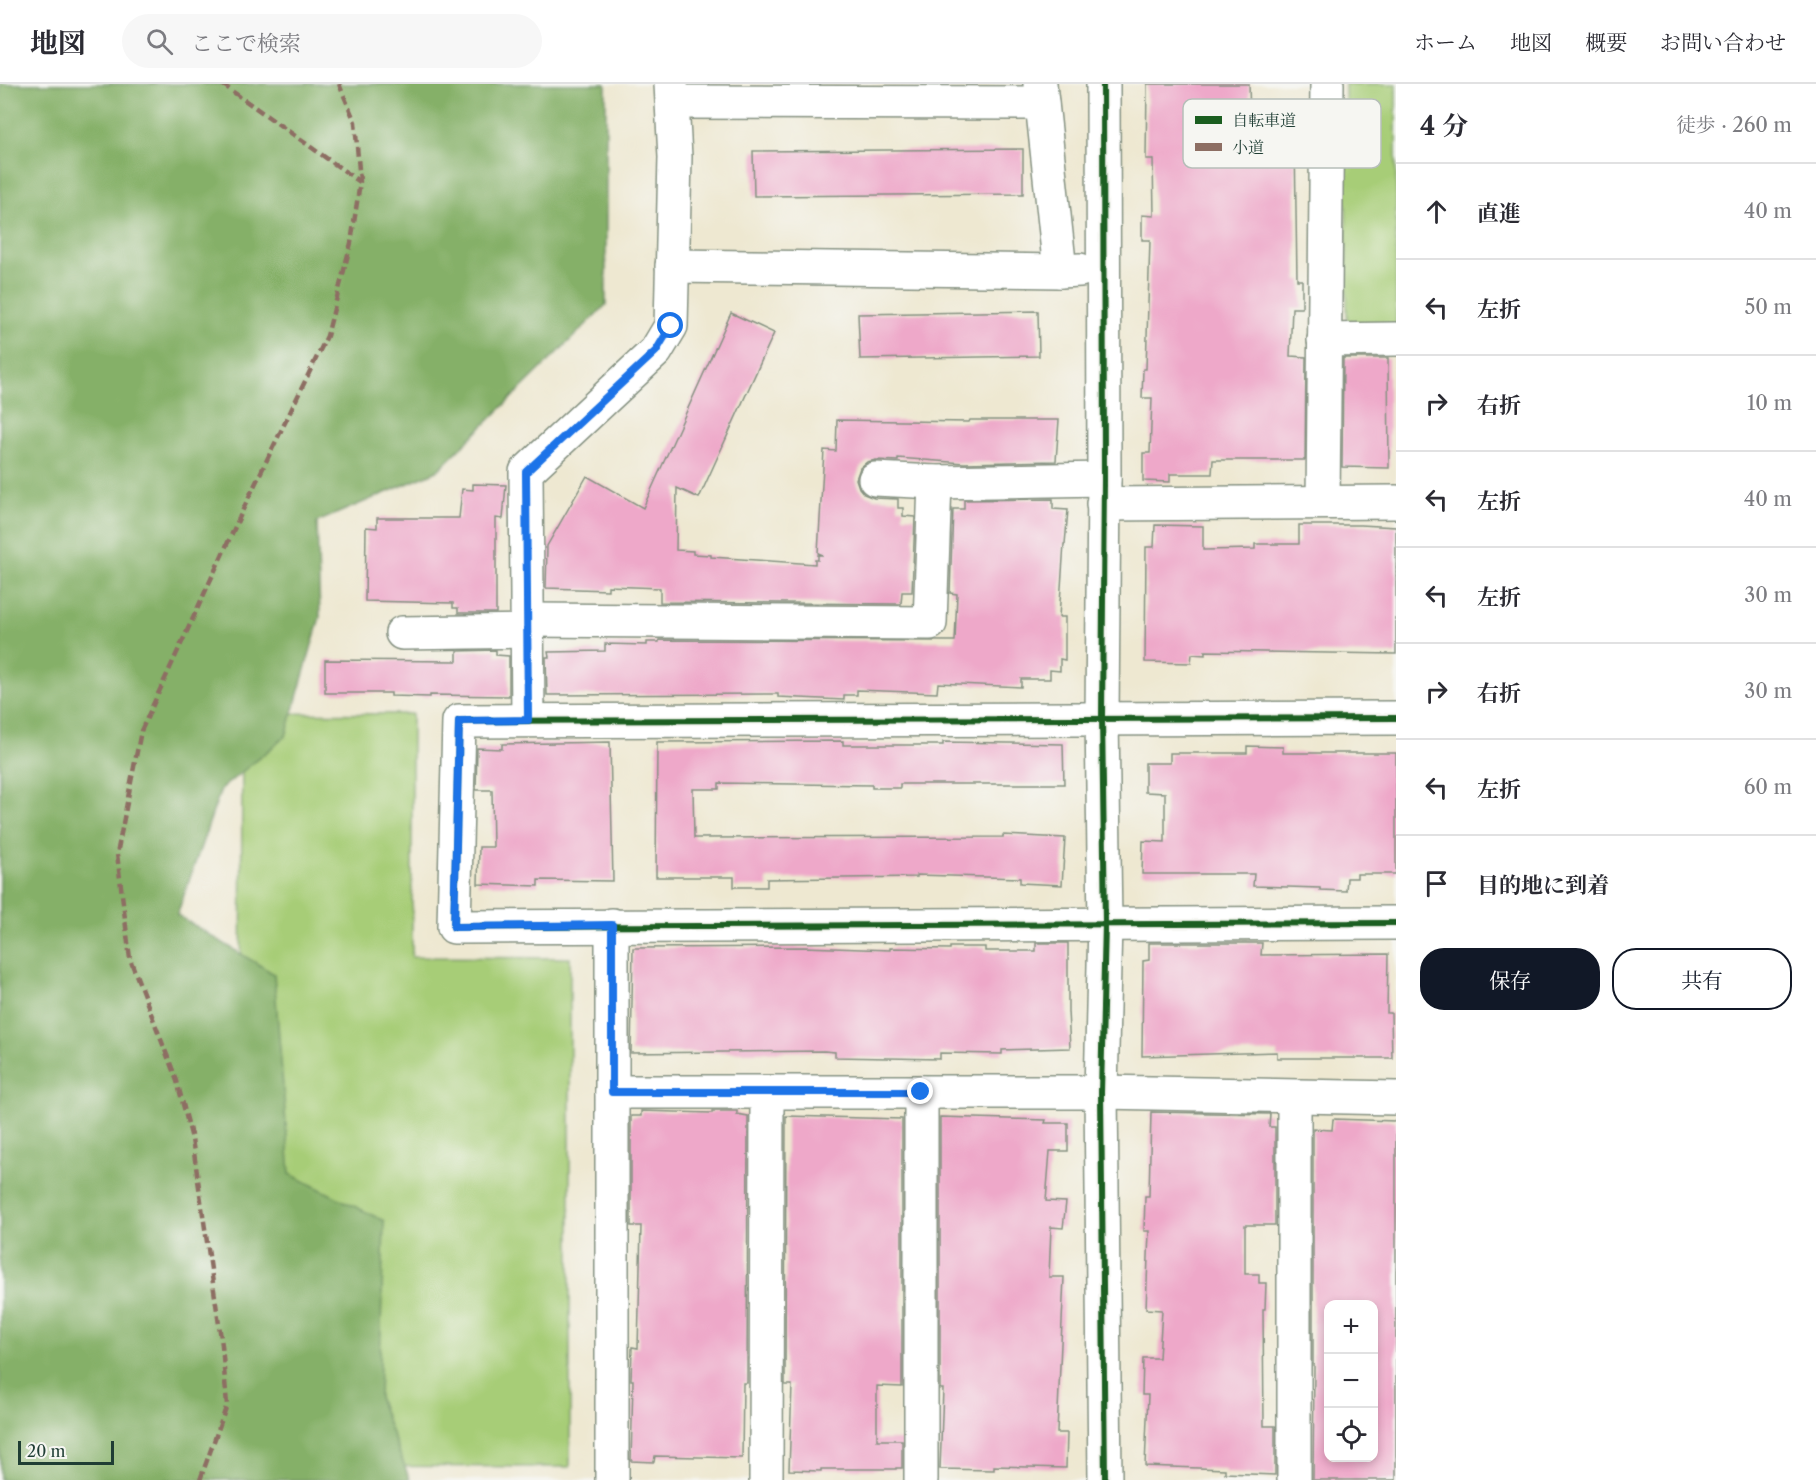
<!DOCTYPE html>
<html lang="ja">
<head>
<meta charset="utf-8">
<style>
	:root { --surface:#fff; --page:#f7f7f7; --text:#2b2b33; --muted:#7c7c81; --line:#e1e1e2; --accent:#111827 }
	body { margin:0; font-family:"Libre Caslon Text","Noto Serif JP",serif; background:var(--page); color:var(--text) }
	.controls { position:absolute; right:18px; bottom:18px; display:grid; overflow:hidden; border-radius:12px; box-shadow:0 3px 9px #0003 }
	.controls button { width:54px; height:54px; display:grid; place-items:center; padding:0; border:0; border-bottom:2px solid var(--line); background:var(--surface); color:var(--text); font:30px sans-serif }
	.scale { position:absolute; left:18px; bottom:15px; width:96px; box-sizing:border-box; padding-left:6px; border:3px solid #1f3d34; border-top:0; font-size:16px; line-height:21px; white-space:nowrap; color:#1f3d34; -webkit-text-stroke:4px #f6f6f2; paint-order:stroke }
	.stop { position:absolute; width:18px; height:18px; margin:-14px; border:4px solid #1a73e8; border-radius:50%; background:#fff }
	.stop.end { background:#1a73e8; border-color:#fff; box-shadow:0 2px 6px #0008 }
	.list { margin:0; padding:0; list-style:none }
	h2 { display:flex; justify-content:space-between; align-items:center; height:78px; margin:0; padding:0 24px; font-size:26px }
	h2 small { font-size:20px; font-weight:400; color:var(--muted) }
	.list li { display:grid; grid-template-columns:39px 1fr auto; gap:18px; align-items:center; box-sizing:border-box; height:96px; padding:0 24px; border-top:2px solid var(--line) }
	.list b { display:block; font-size:22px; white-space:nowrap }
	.list em { font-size:20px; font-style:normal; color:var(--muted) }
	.actions { display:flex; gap:12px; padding:18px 24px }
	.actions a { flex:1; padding:14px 0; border:2px solid var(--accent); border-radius:24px; text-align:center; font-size:21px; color:var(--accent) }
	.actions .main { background:var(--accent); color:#fff }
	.icon { flex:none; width:33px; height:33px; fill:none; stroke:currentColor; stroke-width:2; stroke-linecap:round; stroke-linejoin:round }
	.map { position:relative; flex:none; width:1396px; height:1396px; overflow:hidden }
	header { display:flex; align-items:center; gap:36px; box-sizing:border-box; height:84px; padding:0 30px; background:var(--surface); border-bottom:2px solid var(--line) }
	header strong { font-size:28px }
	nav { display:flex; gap:33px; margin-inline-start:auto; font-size:21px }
	.search { width:420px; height:54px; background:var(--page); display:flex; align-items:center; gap:15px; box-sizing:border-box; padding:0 21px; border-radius:33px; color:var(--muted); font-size:22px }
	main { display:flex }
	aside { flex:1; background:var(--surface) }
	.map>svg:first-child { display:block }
	.green { fill:#a7cd77; stroke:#638556; stroke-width:1.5 }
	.forest { fill:#85b068; stroke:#52764e; stroke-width:1.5 }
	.building { fill:#eea8c9; fill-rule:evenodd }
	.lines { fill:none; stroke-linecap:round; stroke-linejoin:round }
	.minor-casing { stroke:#869282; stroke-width:36 }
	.minor { stroke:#fff; stroke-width:33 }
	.quiet { stroke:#8d6e63; stroke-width:4.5; stroke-dasharray:9 4.5; stroke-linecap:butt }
	.cycleway-casing { stroke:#f6f6f2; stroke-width:10 }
	.cycleway { stroke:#1b5e20; stroke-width:6 }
	.route { stroke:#1a73e8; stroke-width:8 }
	.key { fill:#f6f6f2; stroke:#b6beb9; stroke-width:1.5 }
	.key-label { font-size:16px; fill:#1f3d34 }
</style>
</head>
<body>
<header>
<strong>地図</strong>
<div class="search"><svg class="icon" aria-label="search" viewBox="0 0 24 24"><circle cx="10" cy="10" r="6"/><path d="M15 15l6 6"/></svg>ここで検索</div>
<nav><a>ホーム</a><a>地図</a><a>概要</a><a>お問い合わせ</a></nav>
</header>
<main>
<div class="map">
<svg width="1396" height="1396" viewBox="0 0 1396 1396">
	<rect width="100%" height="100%" fill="#f6f6f2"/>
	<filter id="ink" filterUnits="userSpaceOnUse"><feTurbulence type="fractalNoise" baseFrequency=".0167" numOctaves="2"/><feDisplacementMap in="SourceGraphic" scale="12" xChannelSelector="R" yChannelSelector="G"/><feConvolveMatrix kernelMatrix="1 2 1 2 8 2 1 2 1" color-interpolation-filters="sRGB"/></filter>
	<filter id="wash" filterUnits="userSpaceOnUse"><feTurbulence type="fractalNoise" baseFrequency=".008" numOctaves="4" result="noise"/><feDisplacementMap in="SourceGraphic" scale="24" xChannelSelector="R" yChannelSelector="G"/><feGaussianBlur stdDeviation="1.35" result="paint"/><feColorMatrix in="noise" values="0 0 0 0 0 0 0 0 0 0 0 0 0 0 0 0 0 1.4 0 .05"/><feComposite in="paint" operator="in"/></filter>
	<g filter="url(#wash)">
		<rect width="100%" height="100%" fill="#eee8d1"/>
		<g class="green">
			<path d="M1345,0h51v242l-49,2z"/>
			<path d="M242,629l170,1v243l158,1v509l-330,-1z"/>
		</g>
		<path class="forest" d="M0,0h606v221l-169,166 -120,51 3,95 -34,119 -65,53 -44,126 97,59 16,200 94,47 -5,179 31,80h-410z"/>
		<g id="blocks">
			<g class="building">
				<path d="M1147,0h102l1,33 31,1v8l8,1v13h6l2,140h5v28h-10l-2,48 16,1 -1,103h-92l-1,14h-42v8l-27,-1v-28h7l2,-55h-10l1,-29h3l4,-129h-8v-25l12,1 -1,-57h-7z"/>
				<path d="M1023,65v45l-269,2 -1,-45z"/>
				<path d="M1038,227l1,45 -179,3 -2,-45z"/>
				<path d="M731,229l43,20 -75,165 -22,-10 -1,62 17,1v3l18,1v2l104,7v-4h3v-5h5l-5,-2 6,-103 12,1 1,-31 132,2 1,-2h89l-3,41 -92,2 -66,-5v3l-22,-1 -9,2 -7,6 -4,11 3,9 5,6 10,4 24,1v9h5v8l12,1 -3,75h-10l-1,12 -241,-2v-14l-52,-2v4l-62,-2 1,-42 40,-70 56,32z"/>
				<path d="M1343,274h45l1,110 -47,-1z"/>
				<path d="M473,400l33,1 -3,34 -7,-1v95h-38v-5h-5v-5l-88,-2 1,-74 11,1v-10h82l3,-29 11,1z"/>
				<path d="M1053,415v10l15,1 -3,34h-1l-5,73h6v43l-5,-1v12l-10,-1v9h-29v8l-83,-4 -1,10 -80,-3v5h-13v5l-66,-3v-3l-231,1 -1,-38h3l-1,-5 57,-1v-7l42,1v-3h12v-2l296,1 2,-47 -7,-1 3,-84h11v-9z"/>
				<path d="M1155,441l48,1v24l52,-1v-5h44v-19h62l35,2v127l-191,-3v4l-13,-1 -1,9 -46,-1 1,-115h8z"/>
				<path d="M496,566v5l13,1v40l-79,-1v2l-39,-1v-3h-66v-33l132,1v-10z"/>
				<path d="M843,657v4h100v-3l120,2 1,40h-164v4h-28v-3l-153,-2v6h-26l1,49 309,-1v-2l62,3 -3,47 -42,-2v-5l-103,-3v2l-150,2v8h-33v-10h-78l1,-135z"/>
				<path d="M610,658l3,139 -75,-1v6l-60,-2 1,-37h14l-1,-57h-16l1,-42 25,1v-5z"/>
				<path d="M1247,662l36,1v6h113v121h-39v4h-10l-1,13 -26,-1v-2l-67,-2 1,-12h-112l1,-33 22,1v-49l-20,-1v-29h25v-10h77z"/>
				<path d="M1036,859h32v68l2,37 -68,2v4l-62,-1v6l-105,-2v-5l-11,-1 -193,2 2,-105 171,-1 86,3v-2l60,1v-2h35v4h51z"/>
				<path d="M1149,859h113l-1,12 127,-1 -1,59h4l1,45h-115v-6l-135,4 1,-95 6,-1z"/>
				<path d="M641,1027l71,2v-2h25v3l11,2 -1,267h-4l-1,75 -87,-2 -1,6 -23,-1 2,-81h-2l1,-33 6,1 3,-122h-10v-110h10z"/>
				<path d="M1151,1028l119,2 -1,13h6v98h-30v49h14v9h7l-1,26h-2l1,117h11v49l-50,-2v-4l-80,-3 3,-71h-6l1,-37h16l3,-48 -16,-1 3,-78h-5l1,-35h4z"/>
				<path d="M786,1032l116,3v268l-25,-1v54h25v28h-6v1h-75v2l-32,-1 3,-85h-7z"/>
				<path d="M940,1033l106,3 -1,3h23v28h-18l-4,50 20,1 -3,26 -12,-1 -2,50h15l-7,156h10l-1,35 -72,-2v4l-54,-1 3,-80h-3z"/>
				<path d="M1333,1035l63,2v359h-83l1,-115h-1v-236l19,1zM1329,1221h45v153h-45z"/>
			</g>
		</g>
	</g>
	<g filter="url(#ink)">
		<use href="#blocks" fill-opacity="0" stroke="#869282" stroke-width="1.5"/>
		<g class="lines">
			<g class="minor-casing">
				<g id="minor">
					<path d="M1040,0l20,187 20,-1"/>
					<path d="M1103,0l1,395 -2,239 3,205 -4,169 4,388"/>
					<path d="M672,18l370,1"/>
					<path d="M672,182l388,5"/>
					<path d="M1324,256l72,-1"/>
					<path d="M875,395l60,3"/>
					<path d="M1323,418l4,-418"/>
					<path d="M1103,420l293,-2"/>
					<path d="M527,536l403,3 5,-141 169,-3"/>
					<path d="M402,549l125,-2"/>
					<path d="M1396,634l-937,3 -5,206 942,-4"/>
					<path d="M528,636l-2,-248 130,-121 15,-25 4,-169 -4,-73"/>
					<path d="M612,841v555"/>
					<path d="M612,1008h489l295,6"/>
					<path d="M921,1008v388"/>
					<path d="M766,1396l1,-388"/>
					<path d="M1294,1396v-383"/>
				</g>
			</g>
			<use href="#minor" class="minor"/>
			<g class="quiet">
				<path d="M222,0l138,98"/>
				<path d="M200,1396l27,-75 -5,-60 -30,-206 -15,-58 -47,-122 -13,-105 24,-123 105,-228 81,-167 24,-93 9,-61 -5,-60 -16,-38"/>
			</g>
			<g class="cycleway-casing">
				<g id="cycleway">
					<path d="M1103,0l1,395 -2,239 3,205 -4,169 4,388"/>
					<path d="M1396,634l-937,3 -5,206 942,-4"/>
				</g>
			</g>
			<use href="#cycleway" class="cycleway"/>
		</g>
	</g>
	<g class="lines" filter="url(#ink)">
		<path class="route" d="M671,242l-15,25 -130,121 2,248 -69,1 -5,206 158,-2v167h309"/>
	</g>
	<rect x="1183" y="15" width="198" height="69" rx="9" class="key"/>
	<rect x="1195" y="32" width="27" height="8" fill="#1b5e20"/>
	<rect x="1195" y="59" width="27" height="8" fill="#8d6e63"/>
	<g class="key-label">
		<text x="1232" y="42">自転車道</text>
		<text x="1232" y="69">小道</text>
	</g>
</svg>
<div class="controls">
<button>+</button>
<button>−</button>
<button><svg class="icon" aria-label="locate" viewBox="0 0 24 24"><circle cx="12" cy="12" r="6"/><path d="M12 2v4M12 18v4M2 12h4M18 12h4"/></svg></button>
</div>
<div class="scale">20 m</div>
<div class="stop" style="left:671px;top:242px"></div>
<div class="stop end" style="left:921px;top:1008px"></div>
</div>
<aside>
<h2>4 分<small>徒歩 · 260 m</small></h2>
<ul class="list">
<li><svg class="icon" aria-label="ahead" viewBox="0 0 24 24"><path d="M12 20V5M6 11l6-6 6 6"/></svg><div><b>直進</b></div><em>40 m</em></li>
<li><svg class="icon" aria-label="left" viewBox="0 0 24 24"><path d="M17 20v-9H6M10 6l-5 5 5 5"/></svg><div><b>左折</b></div><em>50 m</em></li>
<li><svg class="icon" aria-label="right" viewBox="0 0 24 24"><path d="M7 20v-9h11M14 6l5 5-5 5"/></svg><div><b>右折</b></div><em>10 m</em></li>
<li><svg class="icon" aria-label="left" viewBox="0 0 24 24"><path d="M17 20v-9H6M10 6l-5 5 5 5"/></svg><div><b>左折</b></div><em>40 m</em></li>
<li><svg class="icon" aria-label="left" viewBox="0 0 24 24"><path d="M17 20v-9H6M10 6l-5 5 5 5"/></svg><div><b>左折</b></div><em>30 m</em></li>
<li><svg class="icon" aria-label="right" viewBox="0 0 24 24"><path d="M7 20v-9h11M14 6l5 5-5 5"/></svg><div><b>右折</b></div><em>30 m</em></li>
<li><svg class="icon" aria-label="left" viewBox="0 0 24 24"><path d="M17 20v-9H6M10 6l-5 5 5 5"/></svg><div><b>左折</b></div><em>60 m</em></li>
<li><svg class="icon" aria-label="arrive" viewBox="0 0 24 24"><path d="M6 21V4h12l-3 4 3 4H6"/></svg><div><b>目的地に到着</b></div></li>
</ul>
<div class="actions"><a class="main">保存</a><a>共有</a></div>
</aside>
</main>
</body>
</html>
